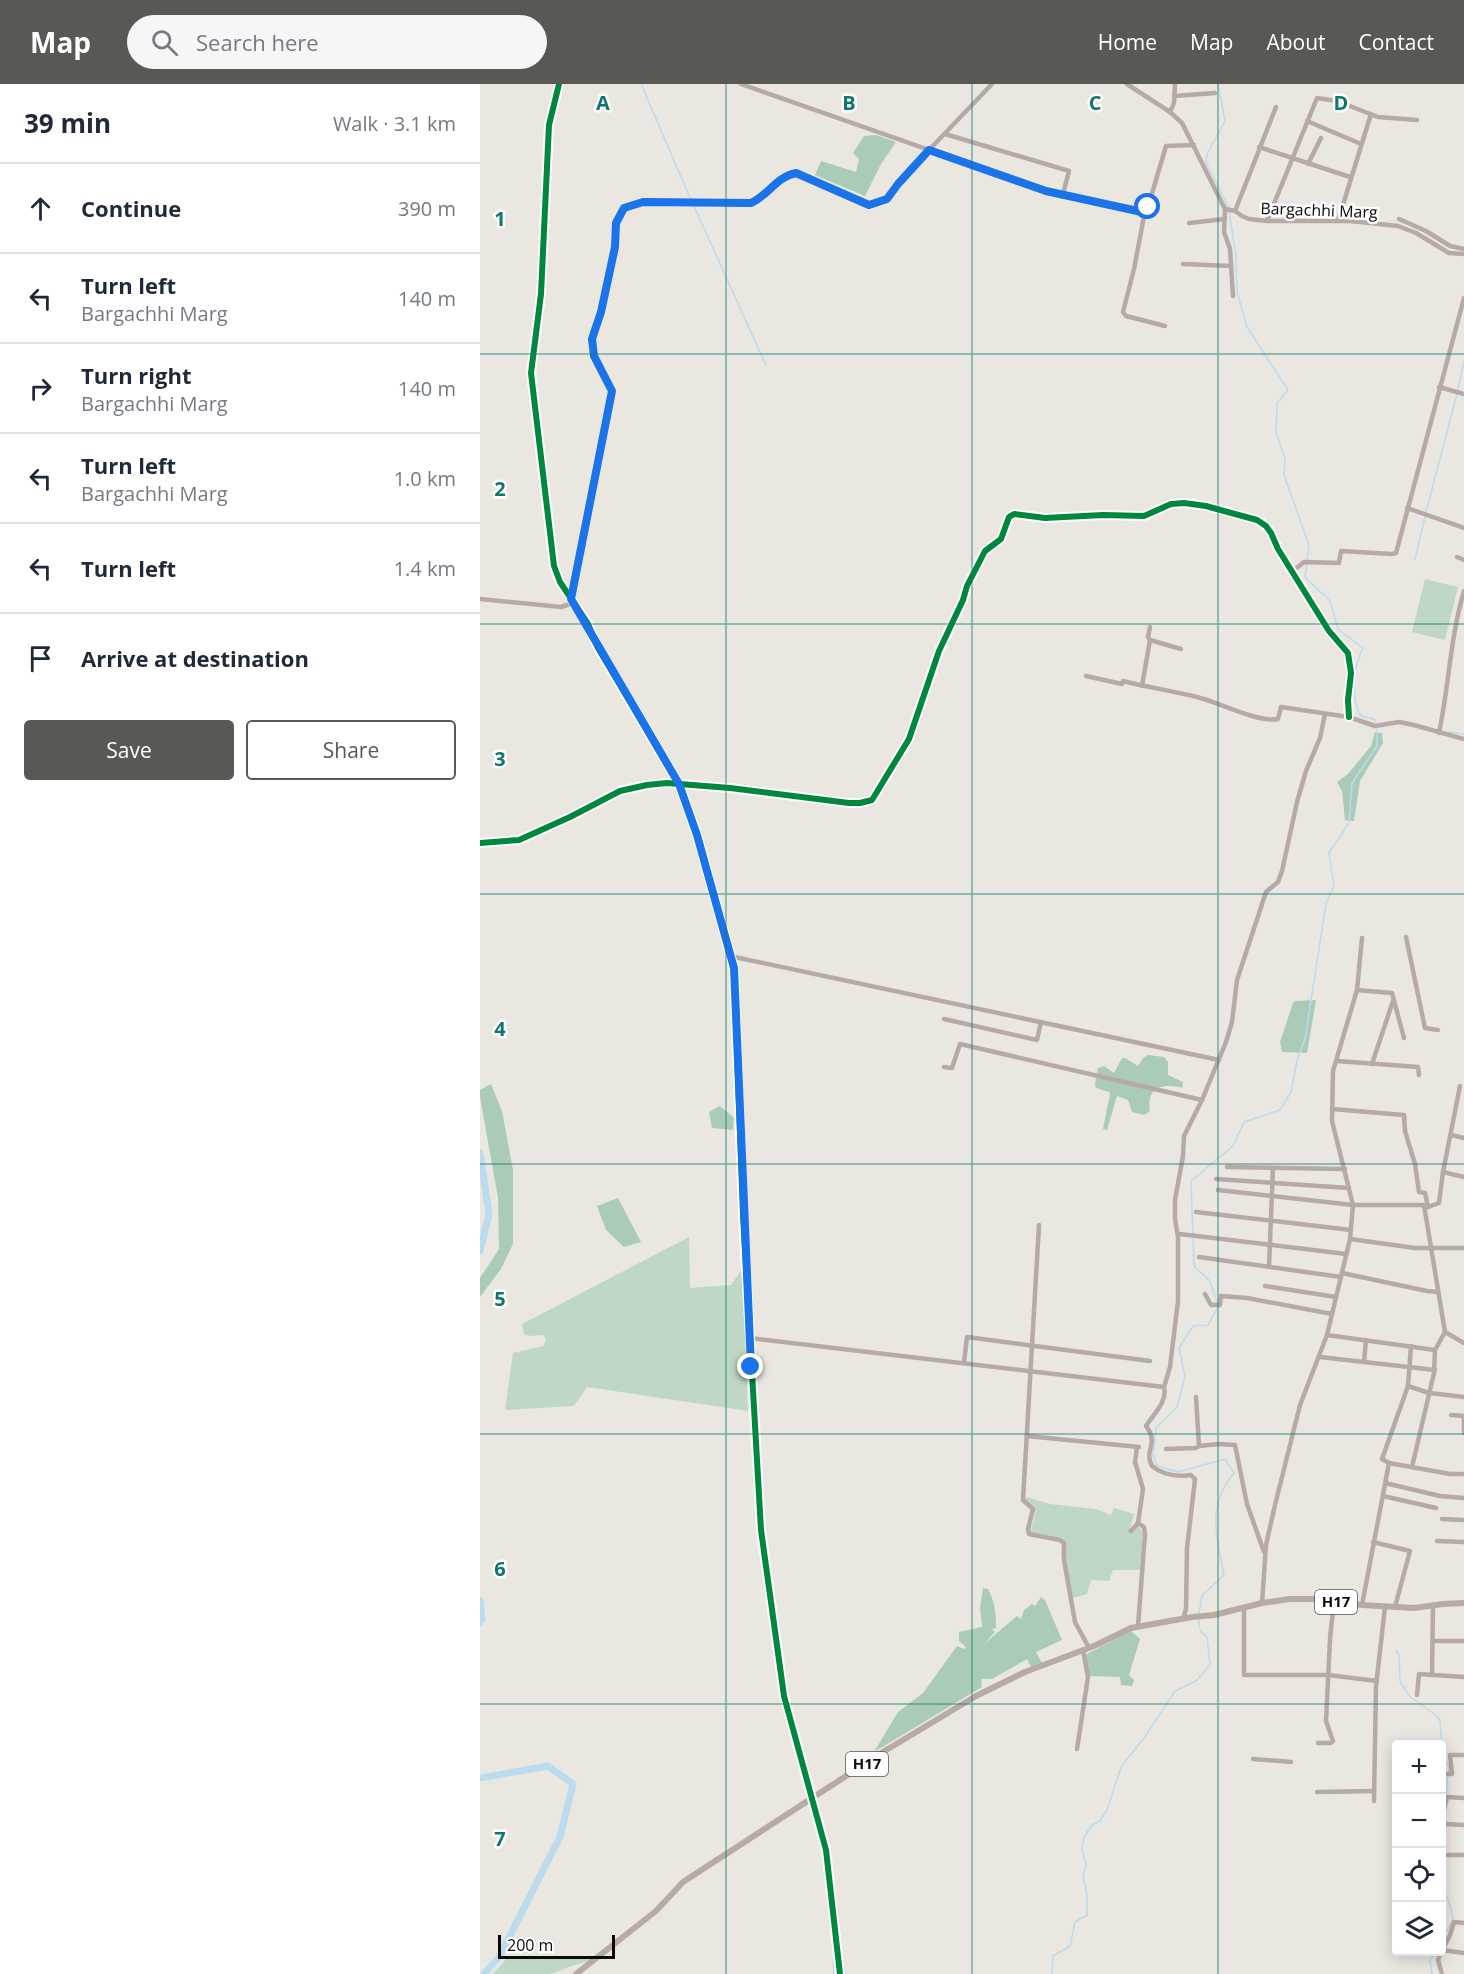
<!DOCTYPE html>
<html lang="en">
<head>
<meta charset="utf-8">
<style>
	:root { --surface:#fff; --page:#f6f6f7; --text:#1f2937; --muted:#747a83; --line:#e0e1e3; --accent:#5a5854 }
	body { margin:0; font-family:"Open Sans",sans-serif; background:var(--page); color:var(--text) }
	.controls { position:absolute; right:18px; bottom:18px; display:grid; overflow:hidden; border-radius:6px; box-shadow:0 3px 15px #0003 }
	.controls button { width:54px; height:54px; display:grid; place-items:center; padding:0; border:0; border-bottom:2px solid var(--line); background:var(--surface); color:var(--text); font:30px sans-serif }
	.scale { position:absolute; left:18px; bottom:15px; width:117px; box-sizing:border-box; padding-left:6px; border:3px solid #0d0b08; border-top:0; font-size:16px; line-height:21px; white-space:nowrap; color:#0d0b08; -webkit-text-stroke:4px #fff; paint-order:stroke }
	.stop { position:absolute; width:18px; height:18px; margin:-14px; border:4px solid #1a73e8; border-radius:50%; background:#fff }
	.stop.end { background:#1a73e8; border-color:#fff; box-shadow:0 2px 6px #0008 }
	.list { margin:0; padding:0; list-style:none }
	h2 { display:flex; justify-content:space-between; align-items:center; height:78px; margin:0; padding:0 24px; font-size:26px }
	h2 small { font-size:20px; font-weight:400; color:var(--muted) }
	.list li { display:grid; grid-template-columns:39px 1fr auto; gap:18px; align-items:center; box-sizing:border-box; height:90px; padding:0 24px; border-top:2px solid var(--line) }
	.list b { display:block; font-size:22px; white-space:nowrap }
	.list p { margin:0; font-size:20px; white-space:nowrap; color:var(--muted) }
	.list em { font-size:20px; font-style:normal; color:var(--muted) }
	.actions { display:flex; gap:12px; padding:18px 24px }
	.actions a { flex:1; padding:14px 0; border:2px solid var(--accent); border-radius:6px; text-align:center; font-size:21px; color:var(--accent) }
	.actions .main { background:var(--accent); color:#fff }
	.icon { flex:none; width:33px; height:33px; fill:none; stroke:currentColor; stroke-width:2; stroke-linecap:round; stroke-linejoin:round }
	.map { position:relative; flex:none; width:984px; height:1890px; overflow:hidden }
	header { display:flex; align-items:center; gap:36px; box-sizing:border-box; height:84px; padding:0 30px; background:var(--accent); color:#fff }
	header strong { font-size:28px }
	nav { display:flex; gap:33px; margin-inline-start:auto; font-size:21px }
	.search { width:420px; height:54px; background:var(--page); display:flex; align-items:center; gap:15px; box-sizing:border-box; padding:0 21px; border-radius:33px; color:var(--muted); font-size:22px }
	main { display:flex }
	aside { flex:1; background:var(--surface) }
	.map>svg:first-child { display:block }
	.green { fill:#bfd8c6 }
	.forest { fill:#aaccb6 }
	.lines { fill:none; stroke-linecap:round; stroke-linejoin:round }
	.stream { stroke:#bbdbef; stroke-width:1.5 }
	.canal { stroke:#bbdbef; stroke-width:4 }
	.river { stroke:#bbdbef; stroke-width:7 }
	.minor { stroke:#b7a9a5; stroke-width:4.5 }
	.major { stroke:#b7aba4; stroke-width:6 }
	.cycleway-casing { stroke:#fff; stroke-width:10 }
	.cycleway { stroke:#00873e; stroke-width:6 }
	.route { stroke:#1a73e8; stroke-width:8 }
	.grid { fill:none; stroke:#0f766e; stroke-width:1.5; stroke-opacity:0.55 }
	.labels { text-anchor:middle; stroke-width:5; stroke-linejoin:round; paint-order:stroke }
	.shield { fill:#fff; stroke:#565452; stroke-width:1.5 }
	.shield-label { font-size:15px; font-weight:bold; fill:#0d0b08 }
	.street-label { font-size:16px; fill:#0d0b08; stroke:#fff }
	.grid-label { font-size:20px; text-anchor:middle; font-weight:bold; fill:#0f766e; stroke:#fff; stroke-width:5; stroke-linejoin:round; paint-order:stroke }
</style>
</head>
<body>
<header>
<strong>Map</strong>
<div class="search"><svg class="icon" aria-label="search" viewBox="0 0 24 24"><circle cx="10" cy="10" r="6"/><path d="M15 15l6 6"/></svg>Search here</div>
<nav><a>Home</a><a>Map</a><a>About</a><a>Contact</a></nav>
</header>
<main>
<aside>
<h2>39 min<small>Walk · 3.1 km</small></h2>
<ul class="list">
<li><svg class="icon" aria-label="ahead" viewBox="0 0 24 24"><path d="M12 20V5M6 11l6-6 6 6"/></svg><div><b>Continue</b></div><em>390 m</em></li>
<li><svg class="icon" aria-label="left" viewBox="0 0 24 24"><path d="M17 20v-9H6M10 6l-5 5 5 5"/></svg><div><b>Turn left</b><p>Bargachhi Marg</p></div><em>140 m</em></li>
<li><svg class="icon" aria-label="right" viewBox="0 0 24 24"><path d="M7 20v-9h11M14 6l5 5-5 5"/></svg><div><b>Turn right</b><p>Bargachhi Marg</p></div><em>140 m</em></li>
<li><svg class="icon" aria-label="left" viewBox="0 0 24 24"><path d="M17 20v-9H6M10 6l-5 5 5 5"/></svg><div><b>Turn left</b><p>Bargachhi Marg</p></div><em>1.0 km</em></li>
<li><svg class="icon" aria-label="left" viewBox="0 0 24 24"><path d="M17 20v-9H6M10 6l-5 5 5 5"/></svg><div><b>Turn left</b></div><em>1.4 km</em></li>
<li><svg class="icon" aria-label="arrive" viewBox="0 0 24 24"><path d="M6 21V4h12l-3 4 3 4H6"/></svg><div><b>Arrive at destination</b></div></li>
</ul>
<div class="actions"><a class="main">Save</a><a>Share</a></div>
</aside>
<div class="map">
<svg width="984" height="1890" viewBox="0 0 984 1890">
	<rect width="100%" height="100%" fill="#eae7e0"/>
	<g class="green">
		<path d="M945,495l33,8 -13,53 -33,-8z"/>
		<path d="M209,1153l1,51 41,-3 12,-17 5,143 -161,-24 -13,19 -69,4 8,-57 30,-7 3,-6 -2,-5 -15,1 -5,-2 -2,-10z"/>
		<path d="M546,1413l24,7 46,5 15,6 3,-7 20,6 -4,14 4,3 4,-5 5,6 -3,38h-27l-4,11 -18,-1 -4,14 -17,5 -9,-47 5,-10 -5,-4 -31,-6c3,-13 11,-23 -4,-30z"/>
		<path d="M28,1873l88,2 -6,4 -6,-1 -34,12h-57z"/>
	</g>
	<g class="forest">
		<path d="M396,51l20,7 -15,22 -16,32 -50,-21 6,-14 35,11 3,-13 -6,-6 11,-17z"/>
		<path d="M895,648l7,1 1,10 -23,38 -6,40 -9,-1 -3,-29 -5,-9 11,-8 23,-28z"/>
		<path d="M836,916l-9,53 -25,-1 -2,-10 13,-39 2,-2z"/>
		<path d="M668,971l16,2 4,5v13l15,7 -1,6c-19,-5 -36,-1 -32,23l-6,4 -12,-3 -4,-12 -11,-4 -10,34 -4,-1 7,-35 -1,-2 -13,-4 -1,-4 3,-16 6,-2 10,7 8,-15h3l13,8 5,-8z"/>
		<path d="M11,1000l11,27 11,59v74l-12,25 -21,28v-19l19,-29 -1,-51 -18,-101v-7z"/>
		<path d="M240,1022l14,12 -1,12 -21,-2 -3,-16z"/>
		<path d="M138,1114l23,44 -17,5 -18,-17 -9,-24z"/>
		<path d="M503,1504l5,1c7,13 8,25 8,39l-4,1 3,3 -11,12 33,-28 4,3 3,-9 8,-6 3,2 6,-9 4,3 17,40 -26,12 6,11 -11,4 -4,-8 -35,20h-11l1,8 -108,65 24,-40 25,-19 34,-47 7,3 2,-2 -7,-6v-9l23,-5 -2,-19z"/>
		<path d="M651,1547l9,8 -11,36 5,5 -2,6 -11,-1 -1,-8 -30,-1 -5,-21z"/>
	</g>
	<g class="lines">
		<g class="stream">
			<path d="M161,0l50,116"/>
			<path d="M738,0l7,37 -18,33 -1,9 23,45"/>
			<path d="M213,120l73,161"/>
			<path d="M749,128l7,44 1,36 10,35 41,63 -11,13 -1,29 9,27 -1,16 25,70 -4,32 25,24 8,28 25,19c-10,19 -13,50 -2,68l13,3 2,4"/>
			<path d="M978,305l6,-28"/>
			<path d="M946,428l31,-118"/>
			<path d="M935,475l10,-42"/>
			<path d="M969,648l15,2"/>
			<path d="M737,1218l-7,-21 -16,-15 -3,-85 42,-35 11,-24 36,-12 11,-18 6,-32 8,-21 21,-135 8,-18 -5,-33 20,-30 3,-40 25,-37v-18"/>
			<path d="M719,1530l3,-19 22,-20c-7,-37 -18,-69 10,-102l-9,-14 -47,13 -21,-6 -4,-11 3,-27 21,-21 8,-31 -6,-28 14,-22 15,-1 10,-18"/>
			<path d="M719,1543v-8"/>
			<path d="M916,1566l3,5 1,26 9,15 28,20 3,5 3,32 6,15 -3,21"/>
			<path d="M962,1770l3,39 5,12 3,14 -11,21"/>
			<path d="M362,1874l3,16"/>
			<path d="M353,1875l1,15"/>
			<path d="M572,1890l1,-18 17,-10 5,-24 12,-7v-20l-4,-19 3,-11 -4,-16 2,-12 8,-12 8,-4 7,-11 14,-43 23,-29 31,-47 21,-10 14,-16 -3,-28 -7,-6"/>
			<path d="M952,1890l-2,-13 5,-9"/>
		</g>
		<path class="canal" d="M962,1721l4,-16"/>
		<g class="river">
			<path d="M0,1069l9,61 -9,37"/>
			<path d="M0,1516l2,19 -2,3"/>
			<path d="M0,1694l68,-12 25,18 -13,53 -61,120 -15,17"/>
		</g>
		<g class="minor">
			<path d="M79,0l-10,41 -8,169 -10,79 23,193 6,16 28,42 10,24 81,136 18,51 37,133 9,247 18,315 23,166 42,154 14,124"/>
			<path d="M261,0l305,107 96,21 3,-1 3,-4 18,-61 28,-1"/>
			<path d="M647,0l43,28 12,11 43,86 10,2 7,5 7,3 18,2h83l48,5 18,7 33,20 15,1"/>
			<path d="M694,12l41,-3"/>
			<path d="M690,28l4,-9 1,-19"/>
			<path d="M827,37l54,23"/>
			<path d="M465,50l124,37 -6,23"/>
			<path d="M779,63l91,30"/>
			<path d="M828,80l13,-26"/>
			<path d="M745,125l-1,23 6,17 3,47"/>
			<path d="M665,127l-11,58 -11,43 3,4 39,10"/>
			<path d="M755,127l41,-104"/>
			<path d="M919,135l27,12 24,15 14,3"/>
			<path d="M787,137l50,-123 20,3 41,16 39,3"/>
			<path d="M858,137l33,-107"/>
			<path d="M709,139l36,-4"/>
			<path d="M703,180l48,2"/>
			<path d="M959,303l25,7"/>
			<path d="M927,424l57,20"/>
			<path d="M977,473l7,3"/>
			<path d="M813,487l11,-9 35,1 2,-12 51,3 4,-1 68,-255"/>
			<path d="M0,515l81,8 9,-3 43,-213 -19,-35 -2,-17 9,-27 14,-65 1,-24 8,-14 19,-7 108,1c18,-7 24,-26 45,-30l73,32 18,-6 11,-15 31,-34 63,-66"/>
			<path d="M670,556l31,9"/>
			<path d="M606,592l36,8 1,-3c24,6 49,10 74,16 21,5 61,26 81,22l3,-12 68,10 26,9 24,-4 15,3 50,14"/>
			<path d="M662,602l8,-46 -2,-3 2,-10"/>
			<path d="M959,649c10,-47 11,-95 25,-142"/>
			<path d="M0,759l39,-3 51,-23 50,-26 27,-6 20,-2 63,5 119,15h11l12,-3 37,-61 30,-88 24,-51 4,-14 18,-35 16,-12 8,-22 5,-3 31,4 58,-3 41,1 27,-12 13,-1 22,3 51,14 9,6 5,7 7,16 51,82 19,22 3,20 -3,27 1,17"/>
			<path d="M926,853l19,91 13,2"/>
			<path d="M250,872l489,104"/>
			<path d="M877,906l35,3 12,45"/>
			<path d="M464,935l93,21 4,-18"/>
			<path d="M857,977l81,6 1,8"/>
			<path d="M892,980l21,-63"/>
			<path d="M464,983l8,1 8,-24 242,56"/>
			<path d="M852,1025l72,6 1,16 10,33 4,28 6,1 3,14h-4"/>
			<path d="M971,1051l13,3"/>
			<path d="M747,1083l118,2"/>
			<path d="M963,1088l21,5"/>
			<path d="M736,1095l133,9"/>
			<path d="M738,1106l135,15h71l21,127 19,11"/>
			<path d="M948,1123l11,-4 4,-31 17,-86"/>
			<path d="M716,1128l155,18"/>
			<path d="M559,1141l-16,275 10,9 -5,20 1,5 31,6 4,3v17l11,62 14,26"/>
			<path d="M700,1150l166,20"/>
			<path d="M870,1155l65,9h49"/>
			<path d="M719,1173l142,20"/>
			<path d="M789,1182l4,-98"/>
			<path d="M862,1189l85,18 11,1"/>
			<path d="M785,1202l71,11"/>
			<path d="M725,1210l6,11h9l1,-9 26,2 85,16"/>
			<path d="M847,1251l108,15 10,-18"/>
			<path d="M270,1254l414,49"/>
			<path d="M840,1273l115,13"/>
			<path d="M484,1278l3,-25 183,24"/>
			<path d="M884,1278l2,-22"/>
			<path d="M928,1302l21,7 35,4"/>
			<path d="M716,1313l3,49 20,-2 16,1 12,59 17,48"/>
			<path d="M971,1331l13,1"/>
			<path d="M984,1332v17"/>
			<path d="M547,1352l112,11"/>
			<path d="M657,1363l-2,15 8,27 -5,34"/>
			<path d="M686,1365l30,-1 3,-2"/>
			<path d="M909,1379l61,11h14"/>
			<path d="M932,1383l22,-94 1,-23"/>
			<path d="M905,1399l55,13 24,2"/>
			<path d="M903,1412l53,12"/>
			<path d="M962,1435l22,1"/>
			<path d="M651,1447l7,-8 6,4 1,7 -7,92"/>
			<path d="M957,1457l27,1"/>
			<path d="M893,1458l37,9 -15,56"/>
			<path d="M782,1519l4,-58 9,-40 25,-100 27,-70 23,-96 3,-34 -21,-84 1,-50 24,-81 5,-52"/>
			<path d="M882,1521l27,-142 -7,-4 26,-73 3,-40"/>
			<path d="M764,1523v68h84l49,6"/>
			<path d="M703,1535l3,-10 1,-61 8,-69 -4,-4c-14,2 -28,0 -39,-9 -9,-16 8,-22 -6,-40 7,-11 22,-25 18,-39l6,-20 8,-66v-64l-3,-18v-19l8,-44 1,-20 18,-36 24,-58 6,-20 5,-42 29,-88 12,-10 4,-11 15,-69 9,-31 14,-33 5,-24"/>
			<path d="M953,1557h31"/>
			<path d="M952,1591l1,-70"/>
			<path d="M937,1611l2,-21 45,3"/>
			<path d="M838,1659h13l2,-2 -7,-20 4,-82 4,-38"/>
			<path d="M597,1665l11,-72 -5,-27"/>
			<path d="M773,1675l38,3"/>
			<path d="M963,1690h9l-2,-19h14"/>
			<path d="M837,1708l57,-1"/>
			<path d="M894,1717l2,-115 9,-79"/>
			<path d="M962,1735l5,-22 17,1"/>
			<path d="M962,1735l4,5 18,1"/>
			<path d="M968,1771h16"/>
			<path d="M962,1866l22,3"/>
			<path d="M962,1867l8,-16 4,-13 10,1"/>
			<path d="M961,1868l-3,8 4,14"/>
		</g>
		<path class="major" d="M96,1890l80,-63 27,-29 200,-130 93,-56 49,-24 69,-26 37,-18 61,-11 22,-2 48,-12 28,-4h22l50,6 52,3 29,-4 21,-1"/>
		<g class="cycleway-casing">
			<g id="cycleway">
				<path d="M79,0l-10,41 -8,169 -10,79 23,193 6,16 28,42 10,24 81,136 18,51 37,133 9,247 18,315 23,166 42,154 14,124"/>
				<path d="M0,759l39,-3 51,-23 50,-26 27,-6 20,-2 63,5 119,15h11l12,-3 37,-61 30,-88 24,-51 4,-14 18,-35 16,-12 8,-22 5,-3 31,4 58,-3 41,1 27,-12 13,-1 22,3 51,14 9,6 5,7 7,16 51,82 19,22 3,20 -3,27 1,17"/>
			</g>
		</g>
		<use href="#cycleway" class="cycleway"/>
	</g>
	<g class="lines">
		<path class="route" d="M271,1283l-17,-399 -37,-133 -18,-51 -108,-185 41,-208 -18,-35 -2,-17 9,-27 14,-65 1,-24 8,-15 19,-6 108,1c18,-8 25,-26 45,-30l73,32 18,-6 11,-15 31,-34 117,41 96,21 3,-1 3,-4"/>
	</g>
	<path class="grid" d="M246,0v1890M492,0v1890M738,0v1890M0,270h984M0,540h984M0,810h984M0,1080h984M0,1350h984M0,1620h984"/>
	<g class="labels">
		<g class="shield">
			<rect x="835" y="1506" width="42" height="24" rx="4.5"/>
			<rect x="366" y="1668" width="42" height="24" rx="4.5"/>
		</g>
		<g class="shield-label">
			<text x="856" y="1523">H17</text>
			<text x="387" y="1685">H17</text>
		</g>
		<g class="street-label">
			<text transform="translate(839 126) rotate(2)" y="6">Bargachhi Marg</text>
		</g>
	</g>
	<g class="grid-label">
		<text x="123" y="26">A</text>
		<text x="369" y="26">B</text>
		<text x="615" y="26">C</text>
		<text x="861" y="26">D</text>
		<text x="20" y="142">1</text>
		<text x="20" y="412">2</text>
		<text x="20" y="682">3</text>
		<text x="20" y="952">4</text>
		<text x="20" y="1222">5</text>
		<text x="20" y="1492">6</text>
		<text x="20" y="1762">7</text>
	</g>
</svg>
<div class="controls">
<button>+</button>
<button>−</button>
<button><svg class="icon" aria-label="locate" viewBox="0 0 24 24"><circle cx="12" cy="12" r="6"/><path d="M12 2v4M12 18v4M2 12h4M18 12h4"/></svg></button>
<button><svg class="icon" aria-label="layers" viewBox="0 0 24 24"><path d="M12 4l9 5-9 5-9-5zM3 14l9 5 9-5"/></svg></button>
</div>
<div class="scale">200 m</div>
<div class="stop" style="left:668px;top:123px"></div>
<div class="stop end" style="left:271px;top:1283px"></div>
</div>
</main>
</body>
</html>
